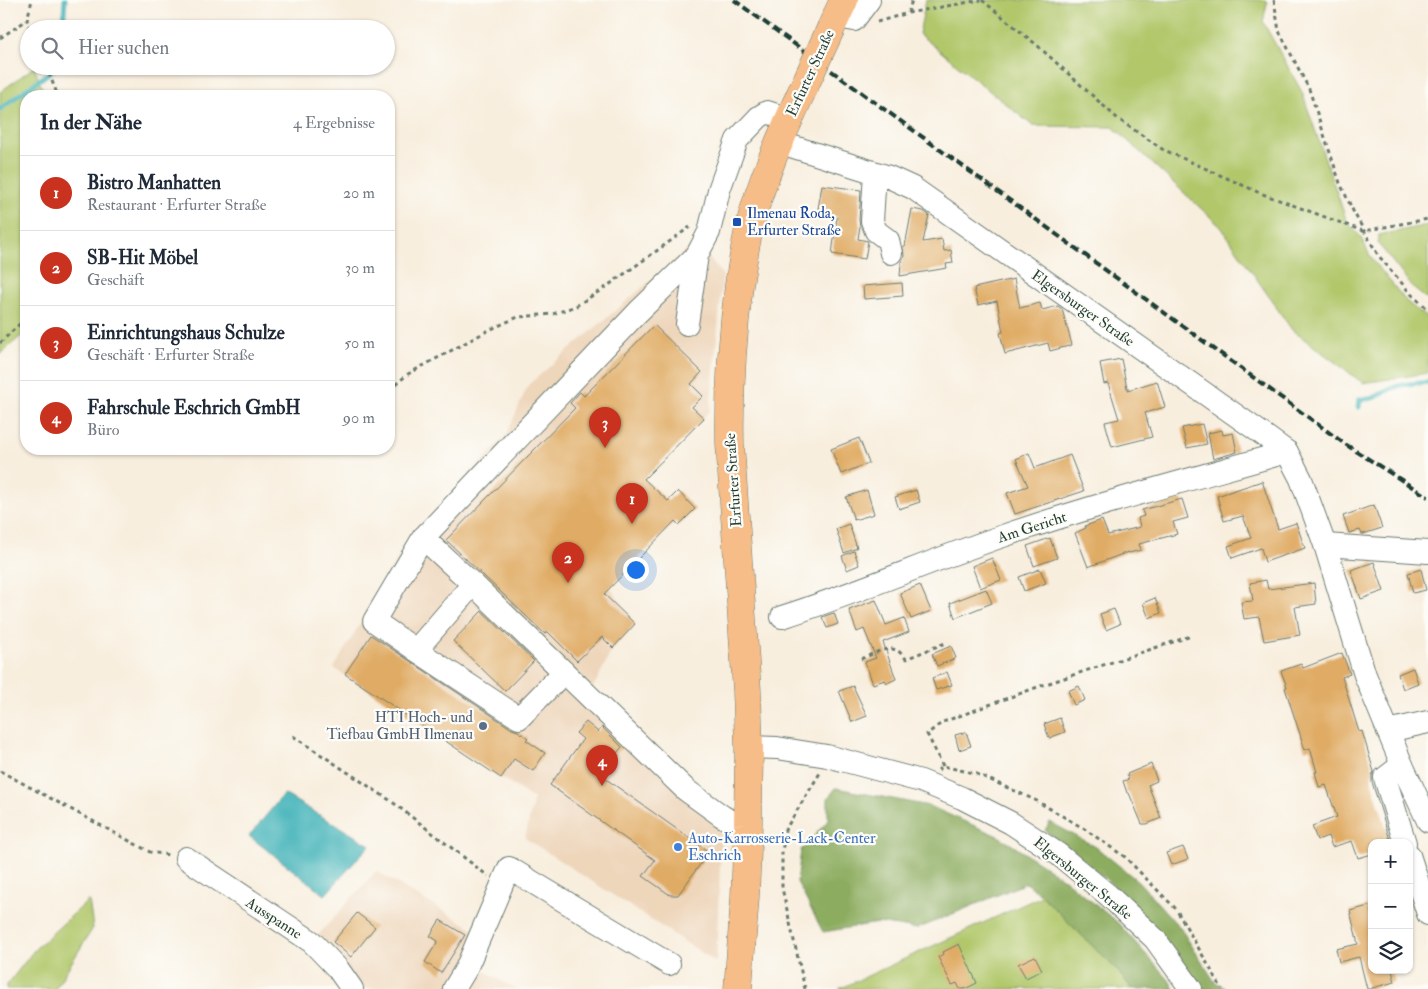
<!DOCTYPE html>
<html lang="de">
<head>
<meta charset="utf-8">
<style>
	:root { --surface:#fff; --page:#f2f2f3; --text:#1f2937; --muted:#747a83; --line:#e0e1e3; --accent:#c8321e }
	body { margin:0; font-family:"IM FELL Double Pica",serif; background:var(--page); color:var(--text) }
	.controls { position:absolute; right:15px; bottom:15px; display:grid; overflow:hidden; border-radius:10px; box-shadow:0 1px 4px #0004 }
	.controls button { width:45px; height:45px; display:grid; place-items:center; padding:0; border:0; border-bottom:1px solid var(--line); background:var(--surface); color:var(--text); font:25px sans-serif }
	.you { position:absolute; left:635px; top:569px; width:18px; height:18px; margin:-12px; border:4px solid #fff; border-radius:50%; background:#1a73e8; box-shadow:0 0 0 8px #1a73e833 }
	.badge { display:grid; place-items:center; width:32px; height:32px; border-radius:50%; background:var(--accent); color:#fff; font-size:16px; font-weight:700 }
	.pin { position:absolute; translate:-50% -41px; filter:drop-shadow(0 1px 2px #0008) }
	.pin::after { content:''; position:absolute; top:26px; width:18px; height:15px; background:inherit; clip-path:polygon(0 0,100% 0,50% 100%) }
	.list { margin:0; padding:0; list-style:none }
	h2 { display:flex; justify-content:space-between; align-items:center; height:65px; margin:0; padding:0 20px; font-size:21px }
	h2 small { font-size:16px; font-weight:400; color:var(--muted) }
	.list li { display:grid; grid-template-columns:32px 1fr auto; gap:15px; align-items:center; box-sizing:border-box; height:75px; padding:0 20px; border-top:1px solid var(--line) }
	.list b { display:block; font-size:19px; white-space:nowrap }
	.list p { margin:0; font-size:16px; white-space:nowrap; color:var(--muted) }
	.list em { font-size:16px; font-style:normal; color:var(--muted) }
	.icon { flex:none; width:28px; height:28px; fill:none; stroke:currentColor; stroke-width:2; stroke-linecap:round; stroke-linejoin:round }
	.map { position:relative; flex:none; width:1428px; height:989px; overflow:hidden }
	.search { position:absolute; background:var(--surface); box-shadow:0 1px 4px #0004; left:20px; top:20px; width:375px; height:55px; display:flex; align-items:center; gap:12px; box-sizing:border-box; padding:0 18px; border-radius:28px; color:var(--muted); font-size:19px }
	.panel { position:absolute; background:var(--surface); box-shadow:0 1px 4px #0004; left:20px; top:90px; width:375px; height:365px; border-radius:20px }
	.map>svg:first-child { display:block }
	.built { fill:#eed6bb }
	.green { fill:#b1c76b; stroke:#688250 }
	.forest { fill:#8cac5f; stroke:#56744a }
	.water { fill:#42b3b9; stroke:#307876 }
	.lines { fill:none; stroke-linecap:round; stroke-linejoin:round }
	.stream { stroke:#42b3b9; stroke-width:5 }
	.building { fill:#e0ac65 }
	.minor-casing { stroke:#6b7b70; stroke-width:24 }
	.major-casing { stroke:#6b7b70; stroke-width:29 }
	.path { stroke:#6b7b70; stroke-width:3; stroke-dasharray:4 4; stroke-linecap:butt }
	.minor { stroke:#fff; stroke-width:22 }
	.major { stroke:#f7bd88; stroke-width:28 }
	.rail { stroke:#1f3d34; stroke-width:4; stroke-dasharray:8 4; stroke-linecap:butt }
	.major-bridge-casing { stroke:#6b7b70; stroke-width:29; stroke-linecap:butt }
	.major-bridge { stroke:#f7bd88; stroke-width:28 }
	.transit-dot { fill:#1a4fb4; stroke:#fdfcf7; stroke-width:2 }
	.service-dot { fill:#5c6f8a; stroke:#fdfcf7; stroke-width:2 }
	.shop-dot { fill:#3f7fe0; stroke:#fdfcf7; stroke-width:2 }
	.labels { text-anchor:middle; stroke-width:4.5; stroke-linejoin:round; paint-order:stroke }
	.street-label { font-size:15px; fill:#1f3d34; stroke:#fdfcf7 }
	.transit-label { font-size:15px; fill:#164399; stroke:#fdfcf7; text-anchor:start }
	.service-label { font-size:15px; fill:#4e5e75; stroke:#fdfcf7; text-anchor:end }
	.shop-label { font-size:15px; fill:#366cbe; stroke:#fdfcf7; text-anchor:start }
</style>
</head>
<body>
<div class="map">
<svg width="1428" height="989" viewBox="0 0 1428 989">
	<rect width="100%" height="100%" fill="#fdfcf7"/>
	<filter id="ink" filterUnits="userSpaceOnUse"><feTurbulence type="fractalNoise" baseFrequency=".02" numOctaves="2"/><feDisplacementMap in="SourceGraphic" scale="10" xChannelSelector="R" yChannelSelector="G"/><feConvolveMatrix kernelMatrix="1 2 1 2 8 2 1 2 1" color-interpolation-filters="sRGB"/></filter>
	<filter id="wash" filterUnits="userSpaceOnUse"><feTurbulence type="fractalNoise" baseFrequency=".0096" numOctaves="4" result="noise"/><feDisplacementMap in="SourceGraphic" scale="20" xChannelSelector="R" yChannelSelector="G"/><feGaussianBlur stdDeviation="1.12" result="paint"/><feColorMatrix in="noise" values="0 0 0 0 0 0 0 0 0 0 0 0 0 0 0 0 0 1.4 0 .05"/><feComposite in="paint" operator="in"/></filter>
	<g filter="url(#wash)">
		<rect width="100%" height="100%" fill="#f8eede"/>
		<g class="built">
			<path d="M697,241l26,35 -13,134 -66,69 24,22 10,-10 17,18 -16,16 -4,-3 -65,65 25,37 -22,24 -24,48 133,120 -6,146 -191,-124 9,-39 -200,-131 73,-126 100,-108 21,-49z"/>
			<path d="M376,871l99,59 3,37 38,22h-164l-40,-47z"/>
		</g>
		<g class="green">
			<path d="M926,0h340l1,3 -4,19 39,70 45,130 13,14 11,22 35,43 22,18v54l-65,10 -71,-53 -71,-103 -108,-100 -80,-1 -114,-92z"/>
			<path d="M34,67l11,29h-19v236l-26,22v-262z"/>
			<path d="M1428,225v75l-14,-11 -37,-47 2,-7z"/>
			<path d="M1042,896l75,74 15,19h-293z"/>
			<path d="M89,900l4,28 -38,61h-49l1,-4 28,-36z"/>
		</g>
		<g class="forest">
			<path d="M836,788l93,18 71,31 64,42 53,43 52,58 5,9h-42l-15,-19 -75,-74 -16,-13 -109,46 -39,-6 -55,9 -26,-50 4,-32 27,-29v-23z"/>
			<path d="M1050,822l46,25 43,35 42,47 34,53 12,7h-27l-86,-103 -69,-56z"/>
		</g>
		<path class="water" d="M284,794l86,51 -45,50 -76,-59z"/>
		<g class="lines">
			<g class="stream">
				<path d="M63,29l2,-29"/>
				<path d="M0,109l58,-43"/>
				<path d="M1359,407l1,-8c16,1 19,-5 33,-11 10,-5 24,-4 35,-6"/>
			</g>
		</g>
		<g id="blocks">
			<g class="building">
				<path d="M822,185l39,5 -2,30 1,6 -2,13 10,2 -3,18 -33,-5 5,-37 -13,-2 1,-5 -7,-1z"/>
				<path d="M912,209l11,2 6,4 -6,27 19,-3 2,12 7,-1 2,13 -7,1 1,4 -47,8 1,-14 3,-6 -1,-10h2z"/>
				<path d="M1014,279l6,29 20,-5 2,7 16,-4 4,3 10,36 -22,6 -2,-8 -43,11 -5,-21 3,-1 -6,-31 -19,4 -4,-17z"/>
				<path d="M902,283l1,13 -39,3 -1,-13z"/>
				<path d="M654,325l48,47 -11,12 12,12 -11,11 12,11 -60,61 24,22 10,-10 17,18 -16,16 -4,-4 -71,73 31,30 -22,24 -11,-11 -25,24 -29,-29 -3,2 -99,-94 129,-132 -5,-5 10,-11 4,4z"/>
				<path d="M1121,359l6,29 1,-1v3l29,-9 8,26 -20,6 7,24 -40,10 -7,-25 14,-3 -11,-36 -4,1 -4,-21z"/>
				<path d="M1202,424l5,20 -20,4 -5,-20z"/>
				<path d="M1222,430l1,5 10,-2 4,19 -24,7 -5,-26z"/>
				<path d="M859,438l10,25 -28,11 -10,-25z"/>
				<path d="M1029,453l6,15 35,-13 14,36 -69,23 -8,-21 21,-7 -12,-27z"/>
				<path d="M1262,481l16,48 18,-6 9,25 -40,14 -4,-14 -29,10 -4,-12 23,-8 -8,-22 -19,5 -7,-25z"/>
				<path d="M867,490l7,24 -20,6 -8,-23z"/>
				<path d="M916,490l4,12 -21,7 -4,-12z"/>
				<path d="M1182,499l6,19 -15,4 4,12 -38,10 2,6 -12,3 -1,-1 -40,15 -13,-34 11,-5 -1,-2 17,-6 6,15 32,-8 -2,-9 6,-2 -2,-6z"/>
				<path d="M1374,505l8,23 -19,6h-1l-2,-4 -11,3 -6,-17z"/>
				<path d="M849,524l8,24 -13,5 -8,-24z"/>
				<path d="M1050,538l7,20 -23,8 -7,-20z"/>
				<path d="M854,551l5,14 -12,5 -5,-14z"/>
				<path d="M992,558l9,22 -21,8 -8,-22z"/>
				<path d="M1374,562l10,29 -23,8 -10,-29z"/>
				<path d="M1040,569l6,14 -22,8 -5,-14z"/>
				<path d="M1421,569l5,21 -13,3 -5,-20z"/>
				<path d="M1266,580l2,9 46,-6 2,21 -21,3 5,28 -36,6 -5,-24 -15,2 -3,-17 12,-1 -3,-18z"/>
				<path d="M920,585l11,26 -20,8 -11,-26z"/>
				<path d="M986,589l6,14 -37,15 -5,-15z"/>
				<path d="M1155,598l6,15 -12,5 -6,-15z"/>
				<path d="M876,600l10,25 18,-7 5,14 -26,10 13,37 -9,4 -2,-3 -12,4 -8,-22 11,-4 -12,-29 -7,3 -8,-22z"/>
				<path d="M1114,609l6,15 -14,6 -6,-16z"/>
				<path d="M482,611l52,50 -29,30 -52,-50z"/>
				<path d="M834,613l4,11 -11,4 -5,-11z"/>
				<path d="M371,635l141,94 6,2 10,7 -2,2 19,13 -12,18 -19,-12 -13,19 -156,-104z"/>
				<path d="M951,646l5,12 -19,8 -5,-12z"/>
				<path d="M1342,653l8,21 -8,3 17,55 3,-1 12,41 -2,3v7l19,61h-19v11l-14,4 -6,-17 -20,6 -4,-11 -11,4 -5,-14 25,-9 -11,-32 -7,2 -4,-15h2l-7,-24 -5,2 -20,-62 2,-1 -6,-16 20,-7 2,4z"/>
				<path d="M1413,668l5,15 -15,6 -5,-15z"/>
				<path d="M947,672l5,13 -16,5 -4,-12z"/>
				<path d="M853,686l14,30 -15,6 -13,-31z"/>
				<path d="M1079,686l6,14 -11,5 -6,-14z"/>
				<path d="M1060,718l5,14 -16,6 -5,-14z"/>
				<path d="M586,722l12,10 4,-5 20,20 -23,27 110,78 -31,43h-8l-27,-19 12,-16 -105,-75 33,-46 -7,-6z"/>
				<path d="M966,732l5,14 -12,4 -4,-15z"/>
				<path d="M1151,764l6,17 -9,4 13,33 -14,6h-5l-13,-31h-2l-4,-12 6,-2 -2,-5z"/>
				<path d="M1183,847l5,12 -17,6 -5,-12z"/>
				<path d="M1372,905v65h20l3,12 -23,6v1h-5l-8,-32 -20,5 -3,-13 22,-5 -8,-33z"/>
				<path d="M357,913l18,14 -24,30 -18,-15z"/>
				<path d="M440,920l25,15 -24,38 -16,-11 13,-21 -8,-5z"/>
				<path d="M959,944l18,39 -12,6h-5l-3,-6 -5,2 -14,-28 6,-3 -1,-2z"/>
				<path d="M1035,956l7,14 -16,8 -8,-14z"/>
			</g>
		</g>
	</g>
	<g filter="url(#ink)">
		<use href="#blocks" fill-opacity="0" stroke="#6b7b70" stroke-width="1"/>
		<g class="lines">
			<g class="minor-casing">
				<g id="minor">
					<path d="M836,17l18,3 15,-20"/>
					<path d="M778,142l111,35 24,11 348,245 26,19 14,27 24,66 40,130 37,90 26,56"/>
					<path d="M875,173l-3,48 4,10 12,9 3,13"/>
					<path d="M687,324l10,-69"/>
					<path d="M423,538l-49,83 42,29 57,-66"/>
					<path d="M1325,545l103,7"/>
					<path d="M782,617c75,-24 147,-56 221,-81 93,-32 189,-57 284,-84"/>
					<path d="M416,650l103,68 45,-46"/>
					<path d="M1388,731l40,-9"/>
					<path d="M749,747l28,1 50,8 94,25 41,17 49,25 47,31 50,41 47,44 36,50"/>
					<path d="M1402,765l-17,13 20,65"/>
					<path d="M748,825h-10l-16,-9 -36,-26 -213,-206 -50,-46 215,-226 59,-57 12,-23 10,-42 18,-50 22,-23 8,-5 22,7"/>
					<path d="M1409,855l19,59"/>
					<path d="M186,858l126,84 26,27 14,20"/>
					<path d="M454,989l12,-20 43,-101 160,96"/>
				</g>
			</g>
			<g class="major-casing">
				<g id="major">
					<path d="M831,28l13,-28"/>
					<path d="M738,989l7,-92 3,-72 1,-78 -2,-56 -17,-247c-1,-54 2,-106 9,-159 3,-20 6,-40 11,-60 12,-47 32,-90 52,-134"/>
				</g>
			</g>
			<g class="path">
				<path d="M982,0l56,46 80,73 44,30 98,44 103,38 65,-12"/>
				<path d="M1274,0l5,31 30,58 31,94 14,30 24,42 33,39 17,15"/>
				<path d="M908,13l4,-13"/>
				<path d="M877,22l31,-9 73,-13"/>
				<path d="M30,29l-3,-9 5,-20"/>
				<path d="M0,38l27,-18"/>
				<path d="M46,66l12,30"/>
				<path d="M0,343l26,-25"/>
				<path d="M389,390l19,-16 81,-44 29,-13 35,-3 23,-8 30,-19 84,-60"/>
				<path d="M861,659c10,-4 24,-13 36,-9 3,2 6,6 9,9l39,-16"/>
				<path d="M293,736l98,65 97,75"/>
				<path d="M943,766l-16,-32 16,-12 100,-37 148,-49"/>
				<path d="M938,770l5,-4 34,8 58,26 48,28 42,29 51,52 46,80"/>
				<path d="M0,771l150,81 19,3"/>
				<path d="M805,989l-23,-101v-35l3,-23 35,-57"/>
			</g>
			<use href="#minor" class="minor"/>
			<use href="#major" class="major"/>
			<path class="rail" d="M734,0l611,444 83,53"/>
			<g class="major-bridge-casing">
				<path id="major-bridge" d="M802,91l29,-63"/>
			</g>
			<use href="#major-bridge" class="major-bridge"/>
		</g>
	</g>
	<rect class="transit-dot" x="732" y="217" width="10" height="10" rx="2.5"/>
	<circle class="service-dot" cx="483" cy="726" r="5"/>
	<circle class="shop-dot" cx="678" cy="847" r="5"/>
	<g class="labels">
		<g class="street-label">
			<text transform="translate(810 73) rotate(-65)" y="5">Erfurter Straße</text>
			<text transform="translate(1083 308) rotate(35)" y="5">Elgersburger Straße</text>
			<text transform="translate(733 480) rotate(-94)" y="5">Erfurter Straße</text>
			<text transform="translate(1032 527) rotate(-18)" y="5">Am Gericht</text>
			<text transform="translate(1083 878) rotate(39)" y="5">Elgersburger Straße</text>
			<text transform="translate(274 918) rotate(33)" y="5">Ausspanne</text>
		</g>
		<g class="transit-label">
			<text x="747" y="218">Ilmenau Roda,<tspan x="747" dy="17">Erfurter Straße</tspan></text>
		</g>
		<g class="service-label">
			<text x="473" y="722">HTI Hoch- und<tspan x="473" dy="17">Tiefbau GmbH Ilmenau</tspan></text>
		</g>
		<g class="shop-label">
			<text x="688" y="843">Auto-Karrosserie-Lack-Center<tspan x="688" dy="17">Eschrich</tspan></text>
		</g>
	</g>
</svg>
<div class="controls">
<button>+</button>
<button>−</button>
<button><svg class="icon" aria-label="layers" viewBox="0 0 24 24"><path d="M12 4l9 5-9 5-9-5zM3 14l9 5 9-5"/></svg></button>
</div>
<div class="you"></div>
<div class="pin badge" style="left:632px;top:524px">1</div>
<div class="pin badge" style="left:568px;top:583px">2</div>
<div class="pin badge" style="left:605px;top:448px">3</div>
<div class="pin badge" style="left:602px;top:786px">4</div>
<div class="search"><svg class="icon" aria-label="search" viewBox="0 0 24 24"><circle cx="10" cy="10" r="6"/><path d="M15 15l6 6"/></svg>Hier suchen</div>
<section class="panel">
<h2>In der Nähe<small>4 Ergebnisse</small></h2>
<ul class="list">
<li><span class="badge">1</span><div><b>Bistro Manhatten</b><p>Restaurant · Erfurter Straße</p></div><em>20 m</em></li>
<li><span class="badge">2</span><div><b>SB-Hit Möbel</b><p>Geschäft</p></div><em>30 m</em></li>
<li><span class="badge">3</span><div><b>Einrichtungshaus Schulze</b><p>Geschäft · Erfurter Straße</p></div><em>50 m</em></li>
<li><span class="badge">4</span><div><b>Fahrschule Eschrich GmbH</b><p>Büro</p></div><em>90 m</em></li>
</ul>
</section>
</div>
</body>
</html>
